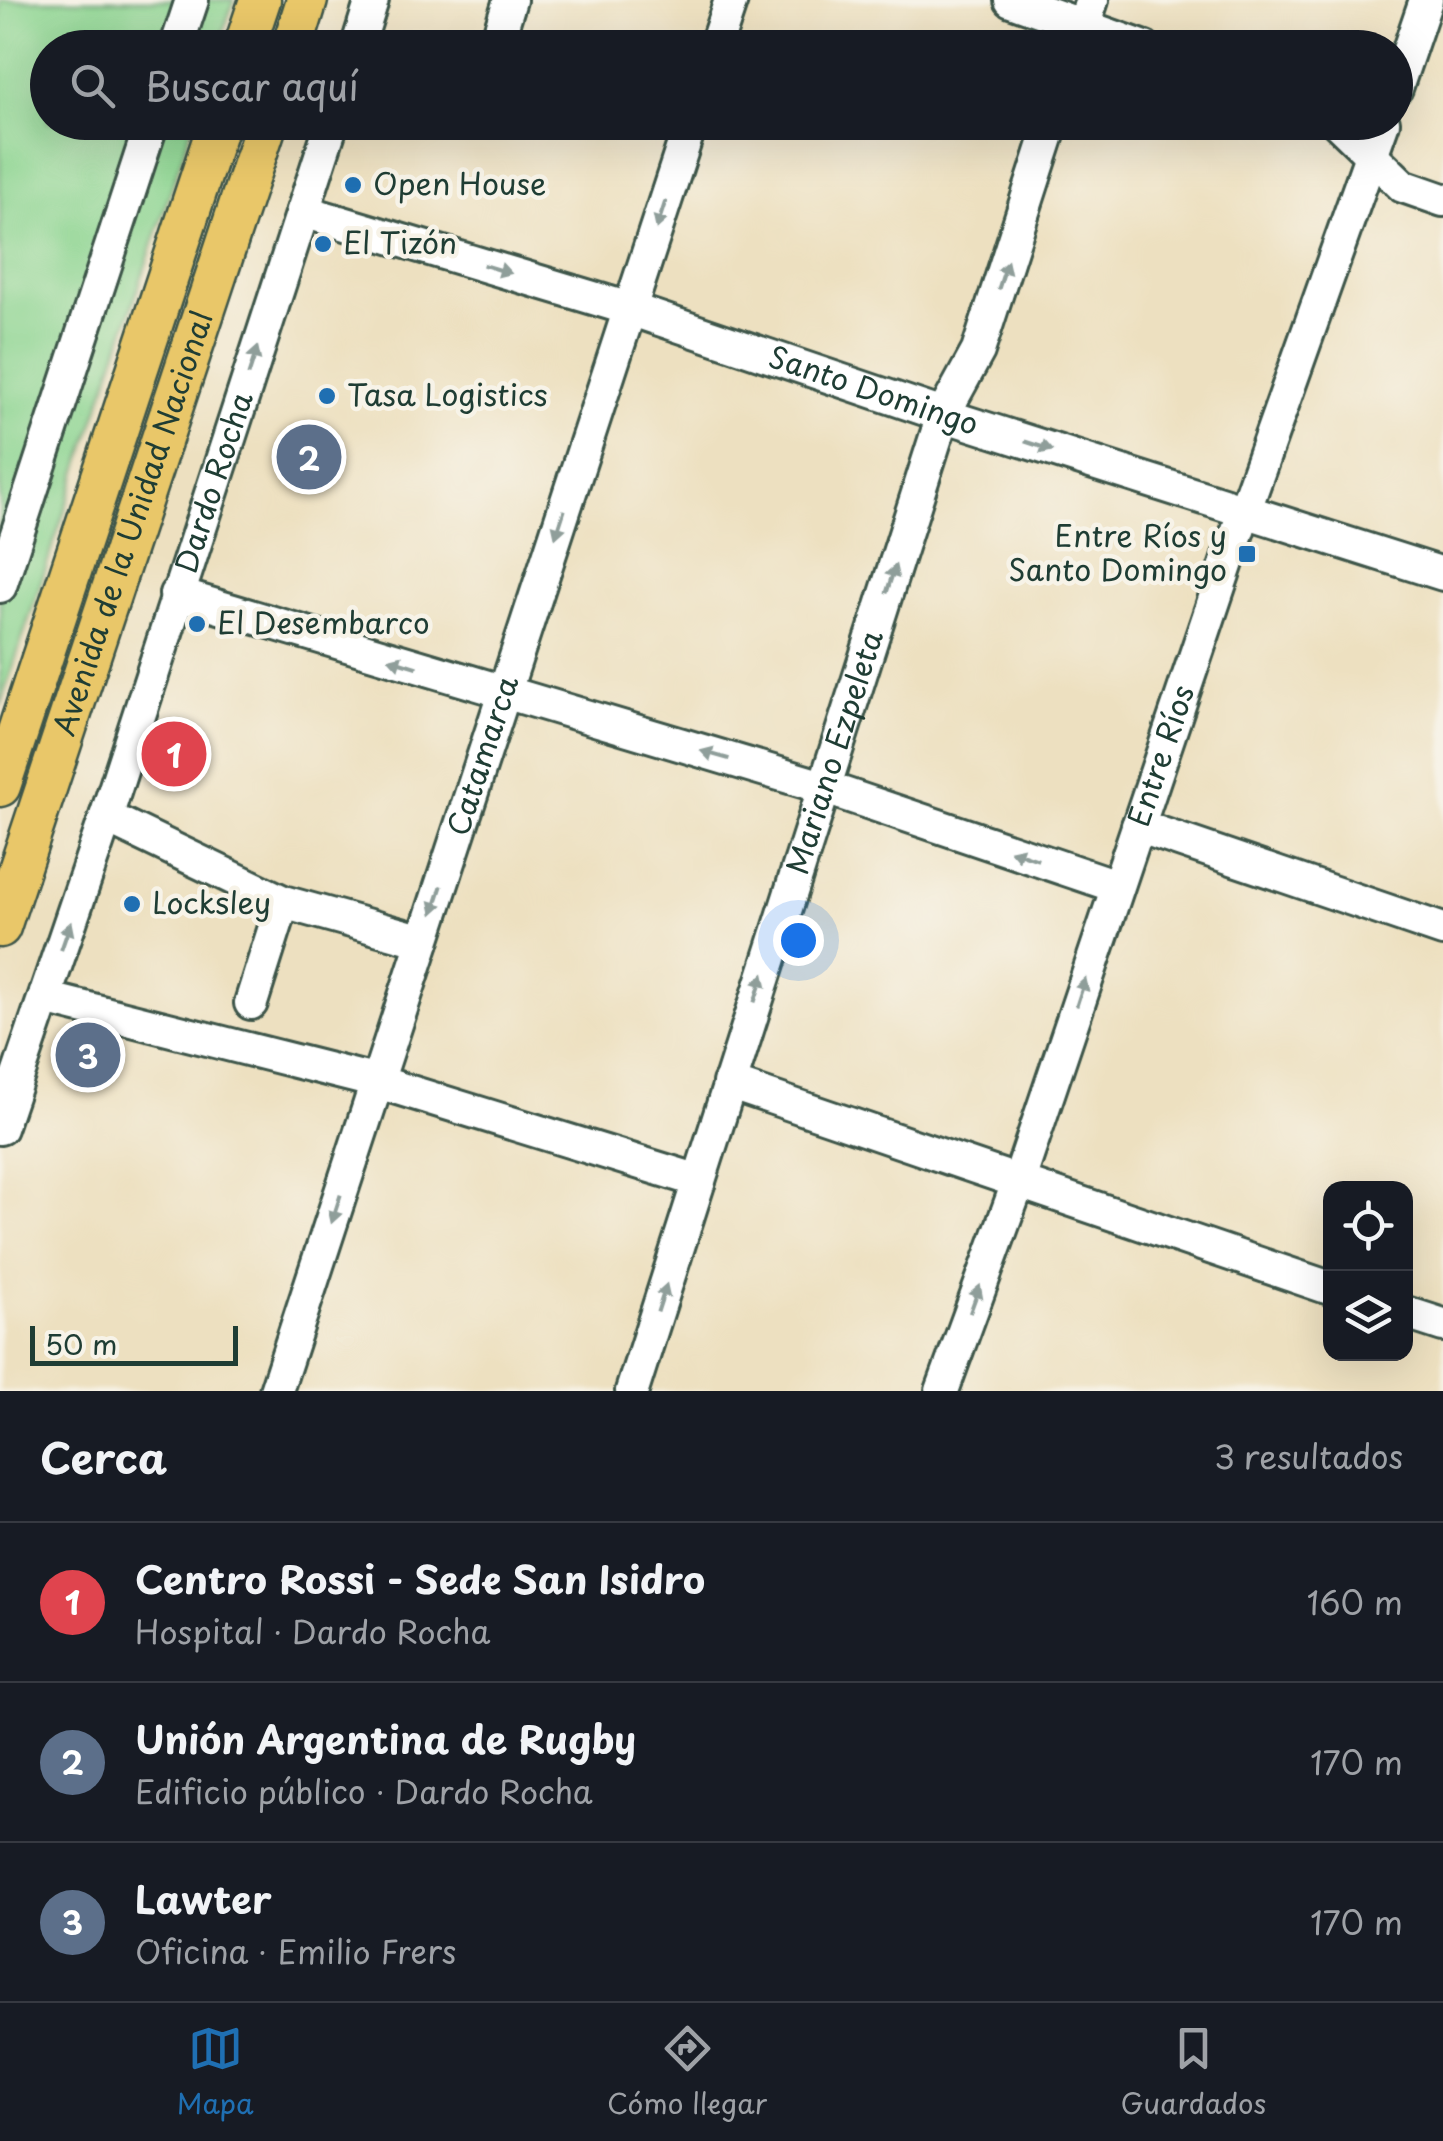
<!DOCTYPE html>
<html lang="es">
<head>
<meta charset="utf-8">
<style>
	:root { --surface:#171b24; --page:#20242c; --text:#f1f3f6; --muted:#9ea1a6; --line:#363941; --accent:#1f6fb2 }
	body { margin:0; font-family:"Playpen Sans",sans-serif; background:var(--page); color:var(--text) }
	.controls { position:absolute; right:30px; bottom:30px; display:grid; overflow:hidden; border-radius:20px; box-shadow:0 10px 40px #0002 }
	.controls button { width:90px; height:90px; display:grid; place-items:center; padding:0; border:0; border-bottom:2px solid var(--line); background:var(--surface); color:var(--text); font:50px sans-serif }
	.scale { position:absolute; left:30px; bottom:25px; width:208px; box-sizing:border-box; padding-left:10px; border:5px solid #1f3d34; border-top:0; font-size:28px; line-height:35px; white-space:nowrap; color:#1f3d34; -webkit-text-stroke:8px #f7f3e8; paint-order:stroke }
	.you { position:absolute; left:798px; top:940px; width:35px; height:35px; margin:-25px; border:8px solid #fff; border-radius:50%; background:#1a73e8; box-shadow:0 0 0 15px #1a73e833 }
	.badge { display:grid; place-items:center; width:65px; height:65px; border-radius:50%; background:var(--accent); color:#fff; font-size:32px; font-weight:700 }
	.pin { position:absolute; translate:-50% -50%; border:5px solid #fff; box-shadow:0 2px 10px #0006 }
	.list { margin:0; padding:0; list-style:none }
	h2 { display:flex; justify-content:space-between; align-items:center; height:130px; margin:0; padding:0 40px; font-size:42px }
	h2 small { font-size:32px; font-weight:400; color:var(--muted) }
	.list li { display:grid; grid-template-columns:65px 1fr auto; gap:30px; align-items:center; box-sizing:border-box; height:160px; padding:0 40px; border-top:2px solid var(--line) }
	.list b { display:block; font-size:38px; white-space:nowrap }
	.list p { margin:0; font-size:32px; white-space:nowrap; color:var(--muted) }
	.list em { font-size:32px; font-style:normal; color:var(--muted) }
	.icon { flex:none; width:55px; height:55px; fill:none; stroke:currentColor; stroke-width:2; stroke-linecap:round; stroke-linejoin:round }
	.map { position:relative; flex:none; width:1443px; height:1391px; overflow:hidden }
	.search { position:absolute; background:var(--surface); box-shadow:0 10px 40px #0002; left:30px; right:30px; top:30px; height:110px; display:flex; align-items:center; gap:25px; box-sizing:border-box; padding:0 35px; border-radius:55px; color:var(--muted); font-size:38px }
	.sheet { height:610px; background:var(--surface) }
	nav { display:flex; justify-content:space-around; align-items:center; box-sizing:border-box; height:140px; border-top:2px solid var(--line); background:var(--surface); font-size:28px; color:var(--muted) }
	nav a { display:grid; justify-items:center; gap:5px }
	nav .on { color:var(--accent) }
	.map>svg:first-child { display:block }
	.green { fill:#8bd490; stroke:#558862; stroke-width:2.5 }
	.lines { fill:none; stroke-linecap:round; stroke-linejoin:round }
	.minor-casing { stroke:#3e5549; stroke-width:38 }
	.major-casing { stroke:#3e5549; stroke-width:45 }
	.minor { stroke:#fff; stroke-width:32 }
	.major { stroke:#e9c769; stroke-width:40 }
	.oneway { fill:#8f9e9a }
	.poi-dot { fill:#1f6fb2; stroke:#f7f3e8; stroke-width:4 }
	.labels { text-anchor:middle; stroke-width:9; stroke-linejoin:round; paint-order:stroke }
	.poi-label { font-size:30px; fill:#1f3d34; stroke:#f7f3e8; text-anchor:start }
	.street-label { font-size:30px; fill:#1f3d34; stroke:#f7f3e8 }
</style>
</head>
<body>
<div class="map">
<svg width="1443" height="1391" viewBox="0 0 1443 1391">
	<rect width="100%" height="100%" fill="#f7f3e8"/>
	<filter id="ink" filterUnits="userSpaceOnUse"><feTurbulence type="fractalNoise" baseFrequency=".01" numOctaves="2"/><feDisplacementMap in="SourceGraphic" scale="20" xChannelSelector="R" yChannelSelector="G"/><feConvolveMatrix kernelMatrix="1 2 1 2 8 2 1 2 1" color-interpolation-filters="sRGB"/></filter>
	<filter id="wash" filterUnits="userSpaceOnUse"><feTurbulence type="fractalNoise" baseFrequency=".0048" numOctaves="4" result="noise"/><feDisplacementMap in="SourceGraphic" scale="40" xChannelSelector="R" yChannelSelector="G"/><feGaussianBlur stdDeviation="2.25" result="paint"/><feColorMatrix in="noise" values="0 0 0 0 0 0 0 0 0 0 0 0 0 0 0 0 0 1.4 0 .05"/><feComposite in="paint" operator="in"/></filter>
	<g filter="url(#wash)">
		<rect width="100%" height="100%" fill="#ede0c0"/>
		<path class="green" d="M0,0h234l-16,47 -170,1v74l145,1 -193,583z"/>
	</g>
	<g filter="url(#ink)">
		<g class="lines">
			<g class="minor-casing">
				<g id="minor">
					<path d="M1011,0l134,48"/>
					<path d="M176,48l16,-48"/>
					<path d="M357,48l15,-48"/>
					<path d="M495,48l15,-48"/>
					<path d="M715,48l16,-48"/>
					<path d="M1076,48l16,-48"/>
					<path d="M1396,88l30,-88"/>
					<path d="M1337,122l66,64 40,14"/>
					<path id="s1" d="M303,211l327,98 313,106 500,159"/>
					<path d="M0,586l152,-464"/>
					<path d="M176,594l647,193 293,99"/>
					<path d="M106,817l177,85 140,39"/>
					<path d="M1138,826l305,104"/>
					<path d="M45,998l333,84 321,99"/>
					<path d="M251,1003l32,-101"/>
					<path d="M729,1083l601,205"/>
					<path id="s2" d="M0,1128l106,-311 226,-695"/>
					<path d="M1406,1313l37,12"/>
					<path id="s3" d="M276,1391l415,-1269"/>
					<path id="s4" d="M632,1391l311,-976 35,-64 74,-229"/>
					<path id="s5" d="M942,1391l76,-208 226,-671 139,-390"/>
				</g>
			</g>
			<g class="major-casing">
				<g id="major">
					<path d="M244,48l16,-48"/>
					<path d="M292,48l15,-48"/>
					<path d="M0,786l219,-664"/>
					<path id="s6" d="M0,927l267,-805"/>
				</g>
			</g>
			<use href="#minor" class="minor"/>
			<use href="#major" class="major"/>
		</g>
		<defs><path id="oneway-solid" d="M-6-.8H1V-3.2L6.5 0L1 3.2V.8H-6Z" transform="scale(2.5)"/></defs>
		<g class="oneway">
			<use href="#oneway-solid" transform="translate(661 215) rotate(108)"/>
			<use href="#oneway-solid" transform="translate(497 269) rotate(17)"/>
			<use href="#oneway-solid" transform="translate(1003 275) rotate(-72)"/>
			<use href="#oneway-solid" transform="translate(253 361) rotate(-72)"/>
			<use href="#oneway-solid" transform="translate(1039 446) rotate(18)"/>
			<use href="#oneway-solid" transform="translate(560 524) rotate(108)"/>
			<use href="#oneway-solid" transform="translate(891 579) rotate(-72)"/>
			<use href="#oneway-solid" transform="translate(403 663) rotate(-163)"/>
			<use href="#oneway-solid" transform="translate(715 755) rotate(-164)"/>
			<use href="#oneway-solid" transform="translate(1024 855) rotate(-161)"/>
			<use href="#oneway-solid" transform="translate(437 900) rotate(108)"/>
			<use href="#oneway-solid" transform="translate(66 936) rotate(-71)"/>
			<use href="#oneway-solid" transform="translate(759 988) rotate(-72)"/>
			<use href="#oneway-solid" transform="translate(1081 992) rotate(-72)"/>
			<use href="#oneway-solid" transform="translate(336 1209) rotate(108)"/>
			<use href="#oneway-solid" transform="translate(662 1298) rotate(-72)"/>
			<use href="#oneway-solid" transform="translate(975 1299) rotate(-70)"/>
		</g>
	</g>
	<g class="poi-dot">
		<circle cx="353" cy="185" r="10"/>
		<circle cx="323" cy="244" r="10"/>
		<circle cx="327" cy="396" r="10"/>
		<rect x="1237" y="544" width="20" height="20" rx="5"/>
		<circle cx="197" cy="624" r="10"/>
		<circle cx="132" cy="904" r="10"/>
	</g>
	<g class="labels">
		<g class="poi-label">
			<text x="373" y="195">Open House</text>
			<text x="343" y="254">El Tizón</text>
			<text x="347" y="406">Tasa Logistics</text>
			<text x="1227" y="547" text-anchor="end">Entre Ríos y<tspan x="1227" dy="34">Santo Domingo</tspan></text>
			<text x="217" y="634">El Desembarco</text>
			<text x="152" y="914">Locksley</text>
		</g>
		<g class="street-label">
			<text dy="10" stroke="none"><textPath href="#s1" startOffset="598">Santo Domingo</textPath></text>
			<text dy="10" stroke="none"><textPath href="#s2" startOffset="680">Dardo Rocha</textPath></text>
			<text dy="10" stroke="none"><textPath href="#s6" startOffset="425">Avenida de la Unidad Nacional</textPath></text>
			<text dy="10" stroke="none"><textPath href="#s4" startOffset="670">Mariano Ezpeleta</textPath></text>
			<text dy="10" stroke="none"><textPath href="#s5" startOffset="672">Entre Ríos</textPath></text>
			<text dy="10" stroke="none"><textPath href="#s3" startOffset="668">Catamarca</textPath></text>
		</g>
	</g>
</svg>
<div class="controls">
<button><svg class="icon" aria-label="locate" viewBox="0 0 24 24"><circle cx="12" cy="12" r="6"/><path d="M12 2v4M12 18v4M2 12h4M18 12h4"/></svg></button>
<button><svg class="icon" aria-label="layers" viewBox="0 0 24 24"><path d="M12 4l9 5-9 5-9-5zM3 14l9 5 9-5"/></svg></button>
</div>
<div class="scale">50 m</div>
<div class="you"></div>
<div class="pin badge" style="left:174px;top:754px;background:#e0444e">1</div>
<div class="pin badge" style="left:309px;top:457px;background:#5c6f8a">2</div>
<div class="pin badge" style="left:88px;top:1055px;background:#5c6f8a">3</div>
<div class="search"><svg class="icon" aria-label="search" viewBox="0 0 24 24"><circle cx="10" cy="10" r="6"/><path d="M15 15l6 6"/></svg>Buscar aquí</div>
</div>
<section class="sheet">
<h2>Cerca<small>3 resultados</small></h2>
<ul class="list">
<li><span class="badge" style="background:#e0444e">1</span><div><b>Centro Rossi - Sede San Isidro</b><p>Hospital · Dardo Rocha</p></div><em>160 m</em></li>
<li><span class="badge" style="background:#5c6f8a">2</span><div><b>Unión Argentina de Rugby</b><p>Edificio público · Dardo Rocha</p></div><em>170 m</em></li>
<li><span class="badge" style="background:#5c6f8a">3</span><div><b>Lawter</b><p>Oficina · Emilio Frers</p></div><em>170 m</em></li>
</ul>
</section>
<nav>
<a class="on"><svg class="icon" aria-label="map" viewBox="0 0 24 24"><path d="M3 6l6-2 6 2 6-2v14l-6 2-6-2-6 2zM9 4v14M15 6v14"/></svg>Mapa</a>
<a><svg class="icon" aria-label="directions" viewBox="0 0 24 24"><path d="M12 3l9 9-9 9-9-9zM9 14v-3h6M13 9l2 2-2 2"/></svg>Cómo llegar</a>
<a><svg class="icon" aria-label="saved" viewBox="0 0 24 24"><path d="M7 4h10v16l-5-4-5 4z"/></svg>Guardados</a>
</nav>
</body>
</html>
